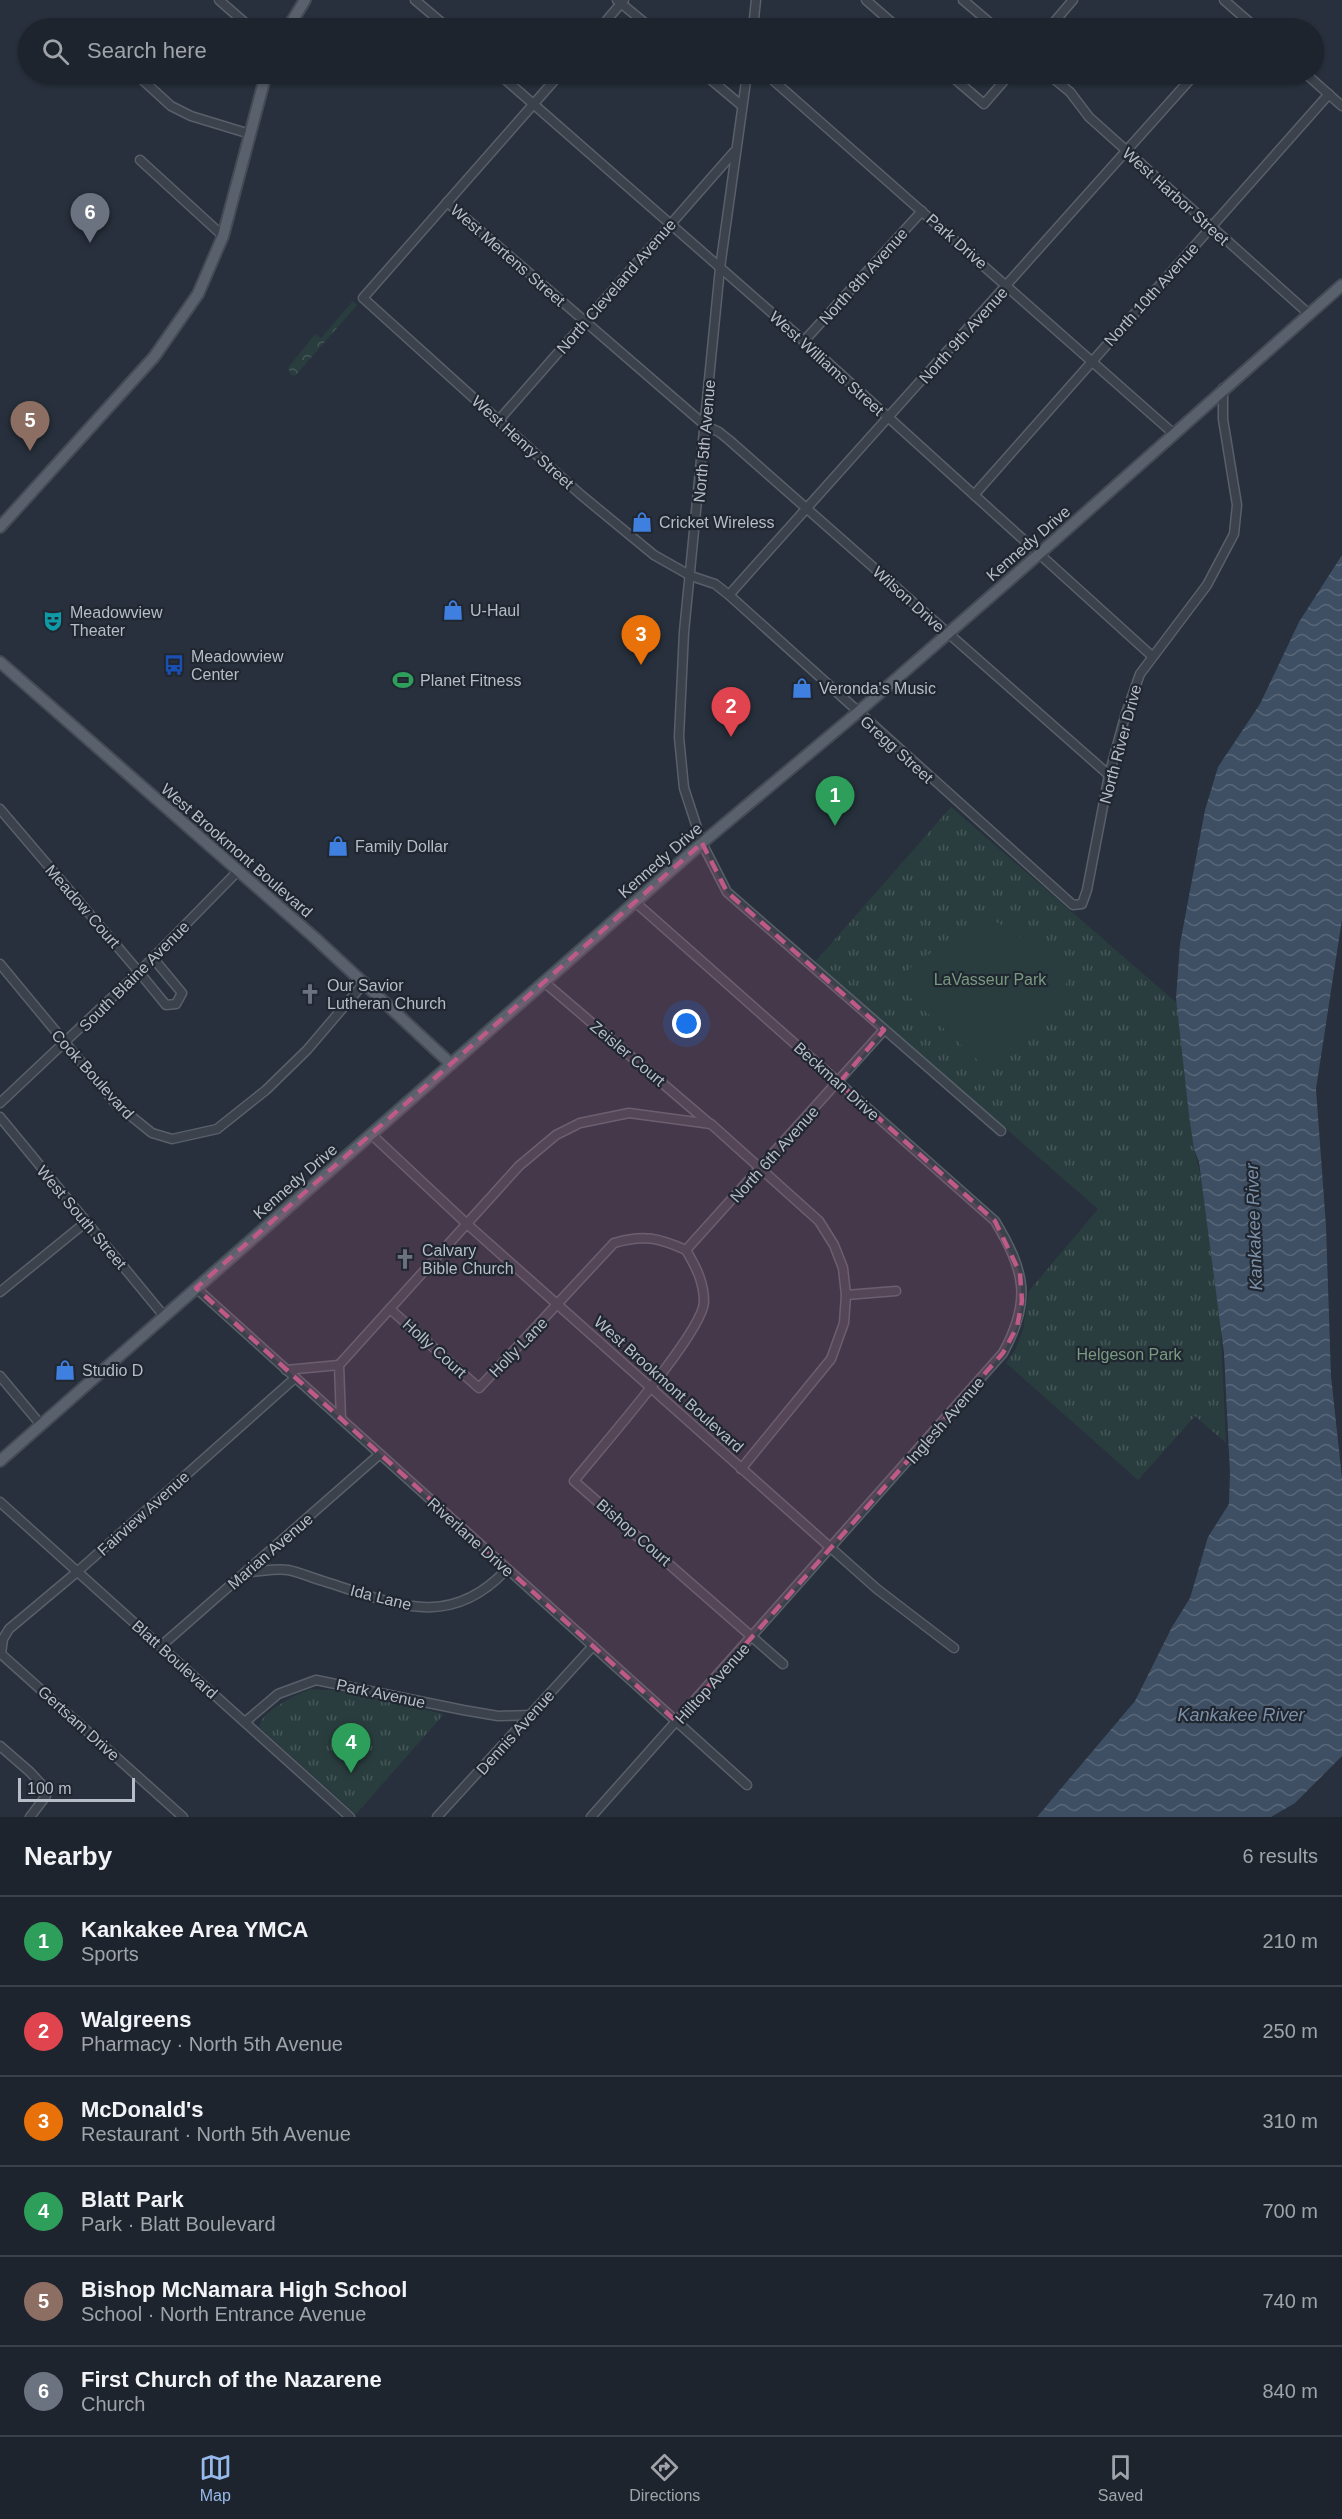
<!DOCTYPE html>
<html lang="en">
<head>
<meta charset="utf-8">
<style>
	:root { --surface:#1d242d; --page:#252c35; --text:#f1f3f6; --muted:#a0a4aa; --line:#3b4149; --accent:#97baec }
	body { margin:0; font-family:Arial,sans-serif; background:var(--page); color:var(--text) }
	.scale { position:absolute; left:18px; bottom:15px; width:117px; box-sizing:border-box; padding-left:6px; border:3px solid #b7bdc7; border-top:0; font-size:16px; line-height:21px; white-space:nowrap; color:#b7bdc7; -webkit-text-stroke:4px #202731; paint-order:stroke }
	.you { position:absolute; left:687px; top:1024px; width:21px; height:21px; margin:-15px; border:4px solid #fff; border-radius:50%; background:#1a73e8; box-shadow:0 0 0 9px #1a73e833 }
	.badge { display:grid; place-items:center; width:39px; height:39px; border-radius:50%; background:var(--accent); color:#fff; font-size:20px; font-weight:700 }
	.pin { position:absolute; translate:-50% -50px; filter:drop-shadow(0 2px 3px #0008) }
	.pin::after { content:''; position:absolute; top:32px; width:21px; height:18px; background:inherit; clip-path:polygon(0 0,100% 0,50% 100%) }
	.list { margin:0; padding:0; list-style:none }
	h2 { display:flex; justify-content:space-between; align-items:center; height:78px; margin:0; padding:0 24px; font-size:26px }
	h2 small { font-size:20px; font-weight:400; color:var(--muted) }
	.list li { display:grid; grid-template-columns:39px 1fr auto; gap:18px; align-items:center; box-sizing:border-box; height:90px; padding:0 24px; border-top:2px solid var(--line) }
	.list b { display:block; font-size:22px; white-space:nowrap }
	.list p { margin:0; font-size:20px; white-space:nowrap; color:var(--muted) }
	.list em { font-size:20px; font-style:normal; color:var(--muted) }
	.icon { flex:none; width:33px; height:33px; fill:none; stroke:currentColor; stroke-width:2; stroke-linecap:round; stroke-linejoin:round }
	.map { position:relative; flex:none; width:1342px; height:1817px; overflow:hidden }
	.search { position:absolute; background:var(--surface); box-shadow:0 2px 4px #0004; left:18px; right:18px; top:18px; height:66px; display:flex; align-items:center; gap:15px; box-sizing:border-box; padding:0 21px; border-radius:33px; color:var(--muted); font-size:22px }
	.sheet { height:618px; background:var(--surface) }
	nav { display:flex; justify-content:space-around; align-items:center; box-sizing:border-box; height:84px; border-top:2px solid var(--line); background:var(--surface); font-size:16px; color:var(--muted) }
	nav a { display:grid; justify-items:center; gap:3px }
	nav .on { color:var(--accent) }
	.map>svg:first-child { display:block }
	.grass { fill:url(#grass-tufts) }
	.forest { fill:url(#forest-crowns) }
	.garden { fill:#2a3d3e }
	.water { fill:url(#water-waves) }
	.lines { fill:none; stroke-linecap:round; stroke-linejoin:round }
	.minor-casing { stroke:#59606a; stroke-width:11 }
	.major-casing { stroke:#444b55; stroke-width:14 }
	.minor { stroke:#3b424c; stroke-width:8 }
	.major { stroke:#59616c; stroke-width:10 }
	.marked { fill:#be5a86; fill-opacity:0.2; stroke:#be5a86; stroke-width:4.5; stroke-dasharray:12 8; stroke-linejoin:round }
	.labels { text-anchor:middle; stroke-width:4.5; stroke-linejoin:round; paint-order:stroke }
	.street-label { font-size:16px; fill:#b7bdc7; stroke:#202731 }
	.poi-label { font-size:16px; fill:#b7bdc7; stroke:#202731; text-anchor:start }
	.park-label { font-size:16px; fill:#789a7f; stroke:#202731 }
	.water-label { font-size:18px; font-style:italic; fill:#7b8fa7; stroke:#202731 }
</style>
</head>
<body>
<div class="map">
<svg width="1342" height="1817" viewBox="0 0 1342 1817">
	<defs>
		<pattern id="grass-tufts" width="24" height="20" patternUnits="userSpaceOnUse" patternTransform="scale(1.5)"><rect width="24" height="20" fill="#2a3d3e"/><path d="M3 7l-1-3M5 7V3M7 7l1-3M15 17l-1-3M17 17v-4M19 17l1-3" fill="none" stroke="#475758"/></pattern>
		<pattern id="forest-crowns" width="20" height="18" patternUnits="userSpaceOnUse" patternTransform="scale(1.5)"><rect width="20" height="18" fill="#2a3d3e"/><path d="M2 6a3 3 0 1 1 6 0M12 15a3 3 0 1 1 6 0" fill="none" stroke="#475758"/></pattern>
		<pattern id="water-waves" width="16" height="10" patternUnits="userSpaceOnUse" patternTransform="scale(1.5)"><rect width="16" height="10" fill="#3f4f63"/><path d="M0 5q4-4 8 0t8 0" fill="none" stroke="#586678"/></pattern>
	</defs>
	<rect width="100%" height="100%" fill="#27303c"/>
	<g class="grass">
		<path d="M951,807l235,204 -2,60 10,78 11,44 15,123 6,127 -31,-27 -57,64 -132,-117 9,-13 8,-20 6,-39 69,-82 -283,-247z"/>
		<path d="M311,1689l27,2 106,23 -88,100 -97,-87c2,-16 38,-33 52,-38z"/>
	</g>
	<path class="forest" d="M353,301l4,4 -62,71 -4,-1 -3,-7 27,-34 6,4z"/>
	<path class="garden" d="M986,916l82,49 -3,26 -73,78h-5l-94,-88 82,-61z"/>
	<path class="water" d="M1342,555v364l-26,170 10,137 5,150 11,102v278l-47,47 -24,14h-234l98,-116 37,-74 18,-29 18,-61 21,-33 1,-31 -6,-120 -25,-191 -5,-13 -5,-34 -13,-117 4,-54 25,-134 13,-43 42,-63 39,-82z"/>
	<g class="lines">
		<g class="minor-casing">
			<g id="minor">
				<path d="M219,0l32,28"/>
				<path d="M415,0l33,28"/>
				<path d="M617,0l34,28"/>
				<path d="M866,0l32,28"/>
				<path d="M963,0l33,28"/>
				<path d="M1224,0l32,28"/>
				<path d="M600,28l24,-28"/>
				<path d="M753,28l3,-28"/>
				<path d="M1049,28l24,-28"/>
				<path d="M1234,28l10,-10"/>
				<path d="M136,74l35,32 20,10 59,18"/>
				<path d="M499,74l305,267 348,315"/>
				<path d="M560,74l-197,224 217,196 74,61 37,21 24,8 14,11 344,310 9,-1 5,-14 22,-115 17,-62 14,-39 67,-89 27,-51 3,-29 -14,-86v-31"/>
				<path d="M704,74l37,31"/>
				<path d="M747,74l-27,194 -36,364 -5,105 5,51 18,55 25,49 274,239"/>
				<path d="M766,74l408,360"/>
				<path d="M949,74l35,30 26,-30"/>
				<path d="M1048,74l22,18 19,25 220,197"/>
				<path d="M1306,74l36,32"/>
				<path d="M140,160l83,76"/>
				<path d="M447,202l259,224 13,6 10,8 380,335"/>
				<path d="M804,341l118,-130"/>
				<path d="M499,420l235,-268"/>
				<path d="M974,495l355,-401"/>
				<path d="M729,595l466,-521"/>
				<path d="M0,809l139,163 27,33 10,-1 6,-11 -29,-35"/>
				<path d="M0,964l116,140 36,29 20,6 45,-10 49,-39 41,-40 58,-68"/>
				<path d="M544,982l166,142"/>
				<path d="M0,1103l139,-131 99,-101"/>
				<path d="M0,1117l164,199"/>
				<path d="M371,1134l96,90 410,365 77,59"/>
				<path d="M686,1250c10,17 18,32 18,52 -1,30 -105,148 -130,179l209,183"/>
				<path d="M686,1250l198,-220"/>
				<path d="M196,1288l551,497"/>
				<path d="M0,1292l86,-70"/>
				<path d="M846,1295l50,-4"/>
				<path d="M390,1309l89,79 135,-145c30,-9 45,-5 72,7"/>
				<path d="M286,1370l53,-5"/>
				<path d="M0,1376l41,49"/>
				<path d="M341,1419l-2,-54 180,-199 37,-31 24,-12 49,-10 82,11 108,97 15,24 9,23 3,27 -2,28 -13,36 -90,110"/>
				<path d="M0,1502l350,315"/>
				<path d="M246,1572c13,0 29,-4 42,-2 11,2 24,8 35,11 70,22 126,51 184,-12"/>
				<path d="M161,1646l219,-192"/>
				<path d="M0,1653l183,164"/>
				<path d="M1,1654l2,-15 6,-10 68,-57 218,-194"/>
				<path d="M245,1722l33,-28 38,-14 147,30 35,6 32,-1"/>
				<path d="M0,1746l30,26 12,13 4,11 -16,21"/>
				<path d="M437,1817l156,-171"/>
				<path d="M591,1817l412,-464c29,-53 22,-82 -8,-132l-360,-319"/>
			</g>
		</g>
		<g class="major-casing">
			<g id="major">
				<path d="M288,28l17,-28"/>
				<path d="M0,527l154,-170 44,-63 25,-58 43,-162"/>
				<path d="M0,662l315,276 136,126"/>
				<path d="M0,1461l702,-618 155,-130 182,-159 303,-269"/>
			</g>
		</g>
		<use href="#minor" class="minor"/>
		<use href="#major" class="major"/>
	</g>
	<path class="marked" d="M702,843l25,49 157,138 -45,53 156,138 25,52 2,28 -5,26 -14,26 -326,369 -481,-434z"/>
	<defs>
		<g id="shop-bare" transform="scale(1.62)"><path d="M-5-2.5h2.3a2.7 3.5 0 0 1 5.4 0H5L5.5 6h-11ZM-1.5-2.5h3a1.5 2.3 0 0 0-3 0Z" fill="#3f7fe0" stroke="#202731" stroke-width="2.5" paint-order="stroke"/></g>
		<g id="theatre-bare" transform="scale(1.62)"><path d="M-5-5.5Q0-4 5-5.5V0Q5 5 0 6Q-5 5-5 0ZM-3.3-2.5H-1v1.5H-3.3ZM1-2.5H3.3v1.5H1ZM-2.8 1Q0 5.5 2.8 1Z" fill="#0f9aa8" stroke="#202731" stroke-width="2.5" paint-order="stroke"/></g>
		<g id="bus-bare" transform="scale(1.62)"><path d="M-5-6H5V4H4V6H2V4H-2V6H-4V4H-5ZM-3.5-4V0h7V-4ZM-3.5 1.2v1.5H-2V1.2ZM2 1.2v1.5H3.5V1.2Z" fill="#1a4fb4" stroke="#202731" stroke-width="2.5" paint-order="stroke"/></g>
		<g id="stadium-bare" transform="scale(1.62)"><path d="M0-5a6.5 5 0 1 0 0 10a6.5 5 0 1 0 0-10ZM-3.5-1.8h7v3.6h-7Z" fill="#2e9e5b" stroke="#202731" stroke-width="2.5" paint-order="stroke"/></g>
		<g id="church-bare" transform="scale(1.62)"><path d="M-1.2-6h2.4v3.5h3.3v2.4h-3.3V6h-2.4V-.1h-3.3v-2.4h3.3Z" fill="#6b7280" stroke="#202731" stroke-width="2.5" paint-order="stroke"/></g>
	</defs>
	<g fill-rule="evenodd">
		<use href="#shop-bare" x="642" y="522"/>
		<use href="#shop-bare" x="453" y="610"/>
		<use href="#theatre-bare" x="53" y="621"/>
		<use href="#bus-bare" x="174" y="665"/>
		<use href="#stadium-bare" x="403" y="680"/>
		<use href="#shop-bare" x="802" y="688"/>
		<use href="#shop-bare" x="338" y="846"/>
		<use href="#church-bare" x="310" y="994"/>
		<use href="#church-bare" x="405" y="1259"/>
		<use href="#shop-bare" x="65" y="1370"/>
	</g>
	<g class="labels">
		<g class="street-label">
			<text transform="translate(1176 196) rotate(42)" y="6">West Harbor Street</text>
			<text transform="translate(957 241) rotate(41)" y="6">Park Drive</text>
			<text transform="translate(508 255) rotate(41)" y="6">West Mertens Street</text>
			<text transform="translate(863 276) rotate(-48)" y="6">North 8th Avenue</text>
			<text transform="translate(616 286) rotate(-49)" y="6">North Cleveland Avenue</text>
			<text transform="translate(1151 294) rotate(-48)" y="6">North 10th Avenue</text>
			<text transform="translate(963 335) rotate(-48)" y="6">North 9th Avenue</text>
			<text transform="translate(827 363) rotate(42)" y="6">West Williams Street</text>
			<text transform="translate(704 441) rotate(-85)" y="6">North 5th Avenue</text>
			<text transform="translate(523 442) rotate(42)" y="6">West Henry Street</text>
			<text transform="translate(1028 543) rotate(-41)" y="6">Kennedy Drive</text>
			<text transform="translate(909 599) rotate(42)" y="6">Wilson Drive</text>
			<text transform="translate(1120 744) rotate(-75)" y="6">North River Drive</text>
			<text transform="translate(897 749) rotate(42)" y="6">Gregg Street</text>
			<text transform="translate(237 850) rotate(41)" y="6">West Brookmont Boulevard</text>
			<text transform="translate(660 860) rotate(-41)" y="6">Kennedy Drive</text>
			<text transform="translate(83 906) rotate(49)" y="6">Meadow Court</text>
			<text transform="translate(134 976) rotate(-45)" y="6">South Blaine Avenue</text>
			<text transform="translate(628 1053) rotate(40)" y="6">Zeisler Court</text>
			<text transform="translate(93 1074) rotate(48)" y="6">Cook Boulevard</text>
			<text transform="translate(837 1081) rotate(42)" y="6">Beckman Drive</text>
			<text transform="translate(774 1154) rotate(-48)" y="6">North 6th Avenue</text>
			<text transform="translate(295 1181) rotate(-41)" y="6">Kennedy Drive</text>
			<text transform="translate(82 1217) rotate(50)" y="6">West South Street</text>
			<text transform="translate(518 1347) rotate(-46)" y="6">Holly Lane</text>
			<text transform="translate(435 1348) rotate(42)" y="6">Holly Court</text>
			<text transform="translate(669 1384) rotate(42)" y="6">West Brookmont Boulevard</text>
			<text transform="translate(945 1420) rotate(-49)" y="6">Inglesh Avenue</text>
			<text transform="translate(143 1513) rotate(-42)" y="6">Fairview Avenue</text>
			<text transform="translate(634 1532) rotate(41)" y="6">Bishop Court</text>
			<text transform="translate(471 1537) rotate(42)" y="6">Riverlane Drive</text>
			<text transform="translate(270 1551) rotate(-41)" y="6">Marian Avenue</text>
			<text transform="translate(381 1597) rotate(14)" y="6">Ida Lane</text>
			<text transform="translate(175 1659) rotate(42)" y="6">Blatt Boulevard</text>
			<text transform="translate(712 1683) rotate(-48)" y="6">Hilltop Avenue</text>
			<text transform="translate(381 1693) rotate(12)" y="6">Park Avenue</text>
			<text transform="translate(79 1723) rotate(42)" y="6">Gertsam Drive</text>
			<text transform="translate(515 1732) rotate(-48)" y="6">Dennis Avenue</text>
		</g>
		<g class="poi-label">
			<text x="659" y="528">Cricket Wireless</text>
			<text x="470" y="616">U-Haul</text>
			<text x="70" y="618">Meadowview<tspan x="70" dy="18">Theater</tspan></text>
			<text x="191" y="662">Meadowview<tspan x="191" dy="18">Center</tspan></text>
			<text x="420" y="686">Planet Fitness</text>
			<text x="819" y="694">Veronda's Music</text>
			<text x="355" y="852">Family Dollar</text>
			<text x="327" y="991">Our Savior<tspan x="327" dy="18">Lutheran Church</tspan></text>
			<text x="422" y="1256">Calvary<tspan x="422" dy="18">Bible Church</tspan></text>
			<text x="82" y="1376">Studio D</text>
		</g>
		<g class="park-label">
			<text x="990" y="985">LaVasseur Park</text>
			<text x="1129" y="1360">Helgeson Park</text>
		</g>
		<g class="water-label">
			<text transform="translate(1254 1227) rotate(-92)" y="6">Kankakee River</text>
			<text x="1241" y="1721">Kankakee River</text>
		</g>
	</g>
</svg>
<div class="scale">100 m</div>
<div class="you"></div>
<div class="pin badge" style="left:835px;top:826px;background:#2e9e5b">1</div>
<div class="pin badge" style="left:731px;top:737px;background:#e0444e">2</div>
<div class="pin badge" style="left:641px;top:665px;background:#e8710a">3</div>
<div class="pin badge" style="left:351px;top:1773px;background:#2e9e5b">4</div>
<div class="pin badge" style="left:30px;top:451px;background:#8d6e63">5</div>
<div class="pin badge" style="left:90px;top:243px;background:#6b7280">6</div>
<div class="search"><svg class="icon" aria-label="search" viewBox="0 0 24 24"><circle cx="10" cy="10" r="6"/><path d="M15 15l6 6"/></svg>Search here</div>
</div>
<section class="sheet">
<h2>Nearby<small>6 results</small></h2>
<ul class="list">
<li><span class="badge" style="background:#2e9e5b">1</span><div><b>Kankakee Area YMCA</b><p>Sports</p></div><em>210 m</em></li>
<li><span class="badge" style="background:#e0444e">2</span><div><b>Walgreens</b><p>Pharmacy · North 5th Avenue</p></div><em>250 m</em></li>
<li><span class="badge" style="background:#e8710a">3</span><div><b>McDonald's</b><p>Restaurant · North 5th Avenue</p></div><em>310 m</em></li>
<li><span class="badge" style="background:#2e9e5b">4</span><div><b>Blatt Park</b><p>Park · Blatt Boulevard</p></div><em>700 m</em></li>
<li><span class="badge" style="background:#8d6e63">5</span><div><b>Bishop McNamara High School</b><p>School · North Entrance Avenue</p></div><em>740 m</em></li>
<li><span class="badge" style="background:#6b7280">6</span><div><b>First Church of the Nazarene</b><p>Church</p></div><em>840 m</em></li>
</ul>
</section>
<nav>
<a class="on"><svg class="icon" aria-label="map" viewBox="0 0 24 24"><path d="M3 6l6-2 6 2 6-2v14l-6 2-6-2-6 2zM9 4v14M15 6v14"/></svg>Map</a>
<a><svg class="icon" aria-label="directions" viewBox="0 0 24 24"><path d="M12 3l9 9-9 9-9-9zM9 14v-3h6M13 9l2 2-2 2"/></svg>Directions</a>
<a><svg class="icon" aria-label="saved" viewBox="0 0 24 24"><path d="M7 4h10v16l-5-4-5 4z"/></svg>Saved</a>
</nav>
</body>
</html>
